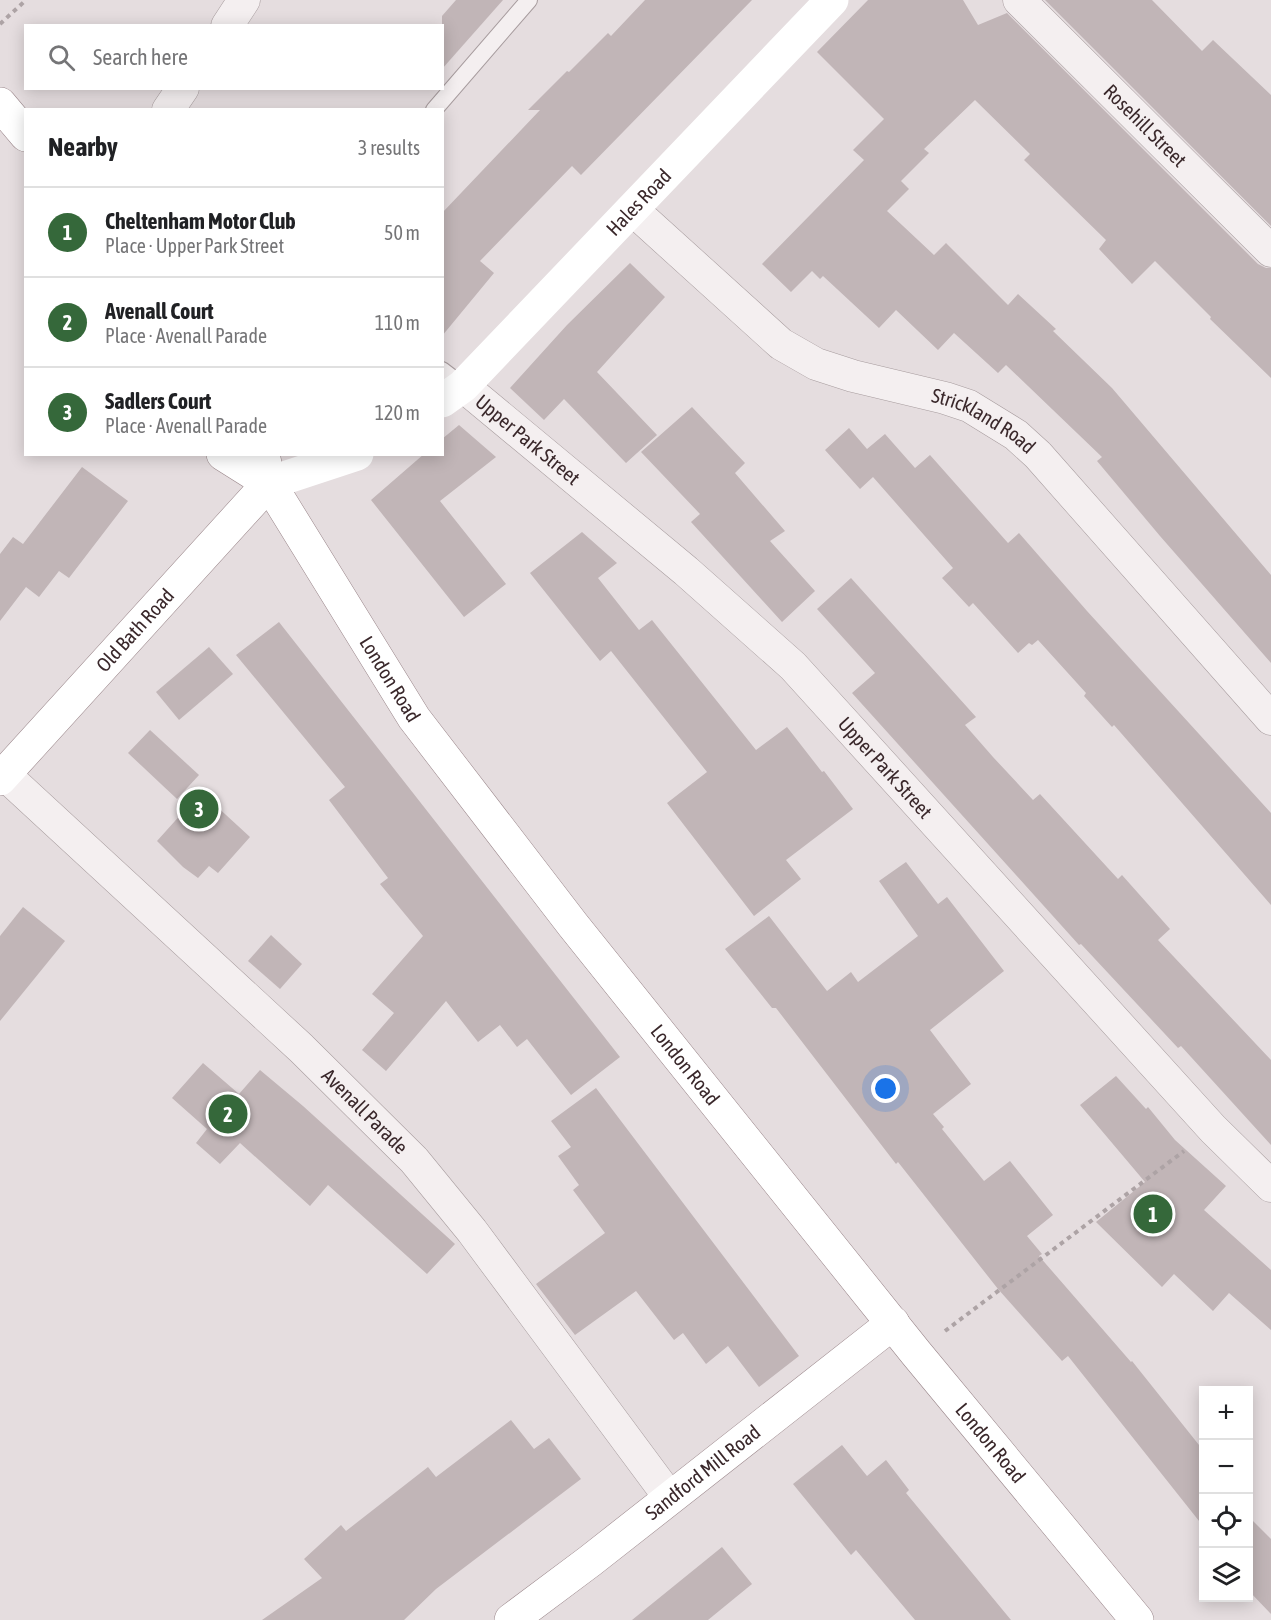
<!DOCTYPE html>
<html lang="en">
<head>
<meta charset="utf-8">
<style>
	:root { --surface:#fff; --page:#f2f2f2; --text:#202124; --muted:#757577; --line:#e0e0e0; --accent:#35683a }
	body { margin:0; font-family:"Asap Condensed",sans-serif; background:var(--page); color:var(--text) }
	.controls { position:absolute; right:18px; bottom:18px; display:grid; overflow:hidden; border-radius:0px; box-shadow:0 3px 15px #0003 }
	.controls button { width:54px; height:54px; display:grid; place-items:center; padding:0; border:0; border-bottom:2px solid var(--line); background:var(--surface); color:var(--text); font:30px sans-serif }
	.you { position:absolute; left:886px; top:1089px; width:21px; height:21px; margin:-15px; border:4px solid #fff; border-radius:50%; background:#1a73e8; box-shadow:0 0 0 9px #1a73e833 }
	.badge { display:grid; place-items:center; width:39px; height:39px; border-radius:50%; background:var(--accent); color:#fff; font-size:20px; font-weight:700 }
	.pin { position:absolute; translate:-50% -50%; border:3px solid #fff; box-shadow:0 2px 6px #0006 }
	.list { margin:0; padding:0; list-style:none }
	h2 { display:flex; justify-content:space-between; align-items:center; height:78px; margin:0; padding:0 24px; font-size:26px }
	h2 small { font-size:20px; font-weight:400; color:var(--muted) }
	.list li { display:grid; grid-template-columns:39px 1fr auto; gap:18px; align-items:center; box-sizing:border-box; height:90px; padding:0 24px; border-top:2px solid var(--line) }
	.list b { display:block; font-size:22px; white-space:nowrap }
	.list p { margin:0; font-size:20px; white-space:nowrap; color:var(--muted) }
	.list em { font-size:20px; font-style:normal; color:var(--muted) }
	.icon { flex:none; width:33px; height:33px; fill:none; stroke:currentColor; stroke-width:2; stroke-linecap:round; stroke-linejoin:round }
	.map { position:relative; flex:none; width:1271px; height:1620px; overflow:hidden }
	.search { position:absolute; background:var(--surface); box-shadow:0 3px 15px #0003; left:24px; top:24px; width:420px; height:66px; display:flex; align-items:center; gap:15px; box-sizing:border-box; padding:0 21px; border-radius:0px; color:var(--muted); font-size:22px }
	.panel { position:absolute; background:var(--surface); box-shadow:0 3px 15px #0003; left:24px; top:108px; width:420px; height:348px; border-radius:0px }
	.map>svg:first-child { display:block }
	.building { fill:#c1b5b7 }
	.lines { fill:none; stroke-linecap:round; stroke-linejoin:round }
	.lane-casing { stroke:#a79c9e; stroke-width:18 }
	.street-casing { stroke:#a79c9e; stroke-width:33 }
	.highway-casing { stroke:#9a868a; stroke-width:34 }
	.path { stroke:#ada3a5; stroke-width:4; stroke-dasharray:4.5 4.5; stroke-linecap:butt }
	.lane { stroke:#f4eff0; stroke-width:16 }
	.street { stroke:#f4eff0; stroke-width:32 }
	.secondary { stroke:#fff; stroke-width:33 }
	.highway { stroke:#fff; stroke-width:33 }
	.labels { text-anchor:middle; stroke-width:4.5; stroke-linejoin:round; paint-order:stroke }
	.street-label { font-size:20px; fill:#3a282b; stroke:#f3ecee }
</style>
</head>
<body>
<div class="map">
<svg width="1271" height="1620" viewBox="0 0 1271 1620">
	<rect width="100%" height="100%" fill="#e5dddf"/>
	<g class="building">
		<path d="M456,0h47l-61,69v-53z"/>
		<path d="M645,0h107l-171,175 -9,-9 -92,95 14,12 -52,63v-123l98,-103h-12l39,-39 2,1 39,-39 3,3z"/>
		<path d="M868,0h95l15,25 29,-12 251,251 8,4h5v110l-61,-59 1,-2 -56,-56 -23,23 -33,-35 7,-9 -82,-80 6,-6 -55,-54 -51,49 5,4 -28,28 8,8 -22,22 47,44 12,-12 62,62 10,-11 38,35 -3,2 59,57 159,187v88l-111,-127 -63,-75 5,-4 -96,-92 -8,8 -44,-40 -16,17 -42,-40 -17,18 -56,-52 -3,3 -8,-8 -21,21 -29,-28 102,-104 -11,-10 31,-31 -67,-67z"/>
		<path d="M1045,0h107l50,51 11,-11 58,55v131z"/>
		<path d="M630,263l35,34 -68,75 60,63 -31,28 -62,-64 -20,21 -34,-32 57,-63z"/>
		<path d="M692,407l53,56 -10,10 50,58 -15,10 45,50 -33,31 -91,-100 9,-8 -59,-62z"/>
		<path d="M459,425l37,32 -56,44 66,83 -42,33 -93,-117 53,-46h18v-15z"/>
		<path d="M849,428l18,21 18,-15 30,34 15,-13 78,88 11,-10 68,78 184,202v92l-157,-180 -2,2 -28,-31 2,-3 -48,-53 -6,5 -3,-2 -11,10 -45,-50 -4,4 -27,-29 11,-10 -80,-91 -13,12 -35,-39z"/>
		<path d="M82,467l46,34 -59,77 -10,-7 -20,26 -13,-10 -26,34v-67l13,-17 10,7z"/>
		<path d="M582,532l35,31 -19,15 41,52 13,-10 104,130 31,-23 35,45 2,-1 29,38 -67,51 15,19 -47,37 -87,-113 40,-31 -96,-121 -11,10 -70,-88z"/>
		<path d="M851,578l125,139 -11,8 28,32 40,43 7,-6 78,85 4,-4 48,54 -12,11 113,120v85l-90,-99 -3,2 -97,-104 -2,1 -227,-252 23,-20 -58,-64z"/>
		<path d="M279,622l341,435 -49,38 -44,-56 -10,8 -17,-22 -22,17 -32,-41 -60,70 -24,-21 32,-37 -22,-19 51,-58 -43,-52 8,-6 -59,-78 16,-13 -109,-132z"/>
		<path d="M209,647l24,27 -54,46 -23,-28z"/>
		<path d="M150,730l49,45 -22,24 -49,-46z"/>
		<path d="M201,792l49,45 -32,36 -9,-7 -11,12 -15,-11 -26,-26z"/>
		<path d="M906,862l32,42 9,-7 57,74 -74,59 41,54 -38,30 11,13 -2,2 42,52 26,-20 43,54 -26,21 15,18 -3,2 92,106 1,-1 71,89v76l-135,-170 -6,5 -64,-72 -100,-127 -2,2 -120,-156h-4l-47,-59 44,-33 58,75 24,-19 7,10 60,-46 -39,-55z"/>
		<path d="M23,907l42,34 -65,80v-85z"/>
		<path d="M271,935l31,29 -22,25 -32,-28z"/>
		<path d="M203,1063l36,31 21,-24 43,36 152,138 -28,30 -99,-89 -18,21 -70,-63 -20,21 -24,-21 11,-14 -35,-31z"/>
		<path d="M1116,1076l30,33 2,-2 27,33 51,46 -22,24 67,60v60l-42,-37 -16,18 -39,-37 -12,13 -66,-65 49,-40 -65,-77z"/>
		<path d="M596,1088l203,268 -40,31 -31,-41 -22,18 -23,-31 -9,7 -38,-49 -61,44 -39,-51 69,-51 -32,-43 6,-5 -21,-29 13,-9 -20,-26z"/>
		<path d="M511,1420l23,29 15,-11 32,41 -145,110 -32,31h-142l60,-42 -18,-19 37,-34 5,6 82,-64 8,10z"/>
		<path d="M842,1445l25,31 19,-16 23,30 -3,3 105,127h-96l-59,-70 -5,5 -58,-71z"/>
		<path d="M1248,1516l23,23v75l-23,-24z"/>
		<path d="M722,1547l30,37 -44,36h-76z"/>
	</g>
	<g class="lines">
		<g class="lane-casing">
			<g id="lane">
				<path d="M434,110l95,-110"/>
				<path d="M442,370l21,16"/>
			</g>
		</g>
		<g class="street-casing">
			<g id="street">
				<path id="s1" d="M1019,0l252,251"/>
				<path d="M227,26l17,-26"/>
				<path d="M168,110l15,-22"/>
				<path id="s2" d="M633,210l148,134 35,20 37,12 92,22 24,8 47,29 22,20 233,264"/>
				<path id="s3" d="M463,386l223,185 107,95 420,463 58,57"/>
				<path id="s4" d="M4,774l297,274 113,112 58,71 198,267"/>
			</g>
		</g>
		<g class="highway-casing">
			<g id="highway">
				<path d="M0,104l26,31"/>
				<path d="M223,454l46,29"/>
				<path id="s6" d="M263,454l6,29 145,235 159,207 343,428 221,267"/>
				<path id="s7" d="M0,779l269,-296"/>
				<path id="s8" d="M511,1620l79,-59 303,-238"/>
			</g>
		</g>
		<g class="path">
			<path d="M0,24l26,-24"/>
			<path d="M945,1331l239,-180"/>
		</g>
		<use href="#lane" class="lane"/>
		<use href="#street" class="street"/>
		<g class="secondary">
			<path id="s5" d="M442,401l21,-15 369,-386"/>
			<path d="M269,483l88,-29"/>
		</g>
		<use href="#highway" class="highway"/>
	</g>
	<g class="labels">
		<g class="street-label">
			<text dy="7" stroke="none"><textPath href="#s1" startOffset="178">Rosehill Street</textPath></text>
			<text dy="7" stroke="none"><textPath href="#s5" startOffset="280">Hales Road</textPath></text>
			<text dy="7" stroke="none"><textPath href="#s2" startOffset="418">Strickland Road</textPath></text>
			<text dy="7" stroke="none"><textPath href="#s3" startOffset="84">Upper Park Street</textPath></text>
			<text dy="7" stroke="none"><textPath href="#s7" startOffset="201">Old Bath Road</textPath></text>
			<text dy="7" stroke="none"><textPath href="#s6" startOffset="260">London Road</textPath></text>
			<text dy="7" stroke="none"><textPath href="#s3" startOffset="570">Upper Park Street</textPath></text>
			<text dy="7" stroke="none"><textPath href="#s6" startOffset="746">London Road</textPath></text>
			<text dy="7" stroke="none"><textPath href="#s4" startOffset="494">Avenall Parade</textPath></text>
			<text dy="7" stroke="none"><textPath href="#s6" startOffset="1232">London Road</textPath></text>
			<text dy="7" stroke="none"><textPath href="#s8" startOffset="242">Sandford Mill Road</textPath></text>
		</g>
	</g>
</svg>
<div class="controls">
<button>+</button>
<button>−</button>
<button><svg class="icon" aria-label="locate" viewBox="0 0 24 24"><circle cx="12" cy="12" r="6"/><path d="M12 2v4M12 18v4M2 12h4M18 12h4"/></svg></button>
<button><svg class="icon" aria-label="layers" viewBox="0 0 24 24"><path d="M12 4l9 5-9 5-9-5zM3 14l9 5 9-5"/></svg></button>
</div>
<div class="you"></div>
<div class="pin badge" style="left:1153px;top:1214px">1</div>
<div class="pin badge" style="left:228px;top:1114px">2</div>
<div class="pin badge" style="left:199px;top:809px">3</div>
<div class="search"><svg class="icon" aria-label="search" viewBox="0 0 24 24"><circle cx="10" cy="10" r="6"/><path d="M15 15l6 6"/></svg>Search here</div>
<section class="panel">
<h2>Nearby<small>3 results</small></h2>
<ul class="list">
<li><span class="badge">1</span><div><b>Cheltenham Motor Club</b><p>Place · Upper Park Street</p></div><em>50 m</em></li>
<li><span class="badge">2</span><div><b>Avenall Court</b><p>Place · Avenall Parade</p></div><em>110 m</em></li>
<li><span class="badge">3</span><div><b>Sadlers Court</b><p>Place · Avenall Parade</p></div><em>120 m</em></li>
</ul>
</section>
</div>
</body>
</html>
